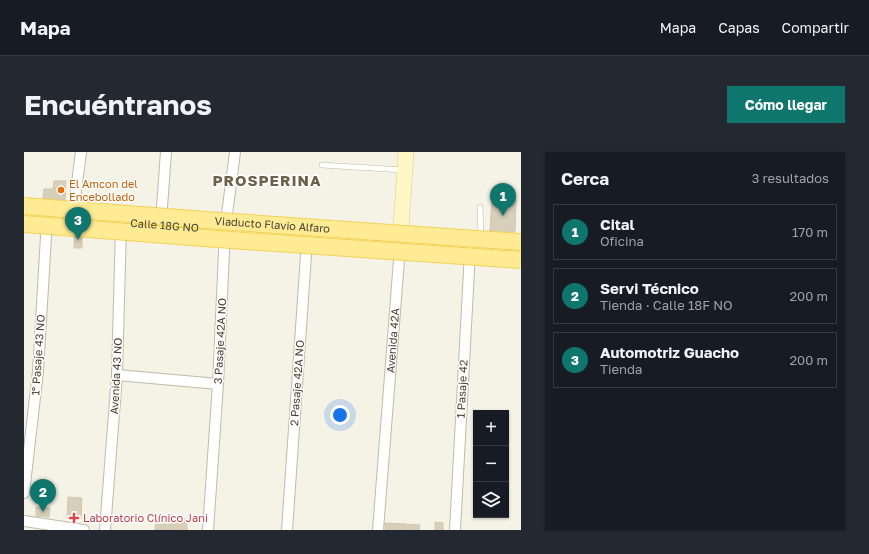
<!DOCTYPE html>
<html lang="es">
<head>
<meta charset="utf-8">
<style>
	:root { --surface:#171b24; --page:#242831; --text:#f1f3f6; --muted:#9ea1a6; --line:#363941; --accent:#0f766e }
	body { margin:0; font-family:"Golos Text",sans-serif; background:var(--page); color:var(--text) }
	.controls { position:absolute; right:12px; bottom:12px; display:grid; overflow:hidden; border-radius:0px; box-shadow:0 1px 3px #0004 }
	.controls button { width:36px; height:36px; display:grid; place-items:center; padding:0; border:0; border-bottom:1px solid var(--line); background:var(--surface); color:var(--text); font:20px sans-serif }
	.you { position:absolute; left:316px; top:263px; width:14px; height:14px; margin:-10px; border:3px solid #fff; border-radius:50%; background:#1a73e8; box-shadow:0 0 0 6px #1a73e833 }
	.badge { display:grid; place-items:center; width:26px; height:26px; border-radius:50%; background:var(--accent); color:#fff; font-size:13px; font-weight:700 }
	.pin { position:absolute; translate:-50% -33px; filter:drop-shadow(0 1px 2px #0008) }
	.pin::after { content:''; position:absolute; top:21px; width:14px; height:12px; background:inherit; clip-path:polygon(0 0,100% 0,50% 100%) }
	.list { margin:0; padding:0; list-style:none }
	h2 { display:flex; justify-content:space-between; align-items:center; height:52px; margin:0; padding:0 16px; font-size:17px }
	h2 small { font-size:13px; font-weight:400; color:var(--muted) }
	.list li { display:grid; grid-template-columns:26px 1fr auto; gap:12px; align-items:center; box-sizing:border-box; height:56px; margin:0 8px 8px; padding:0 8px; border:1px solid var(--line); border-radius:0px }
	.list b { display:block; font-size:15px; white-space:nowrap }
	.list p { margin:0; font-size:13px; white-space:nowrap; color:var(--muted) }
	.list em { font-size:13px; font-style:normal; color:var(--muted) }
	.icon { flex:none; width:22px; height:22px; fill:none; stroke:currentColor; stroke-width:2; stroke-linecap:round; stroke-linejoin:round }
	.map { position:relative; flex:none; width:497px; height:378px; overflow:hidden; border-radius:0px }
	header { display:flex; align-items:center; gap:24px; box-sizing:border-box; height:56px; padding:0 20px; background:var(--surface); border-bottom:1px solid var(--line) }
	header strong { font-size:19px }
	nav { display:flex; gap:22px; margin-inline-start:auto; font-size:14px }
	.intro { display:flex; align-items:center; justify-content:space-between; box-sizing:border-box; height:96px; padding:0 24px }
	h1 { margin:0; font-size:28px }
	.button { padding:10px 18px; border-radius:0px; background:var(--accent); color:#fff; font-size:14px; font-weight:700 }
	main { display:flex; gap:24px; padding:0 24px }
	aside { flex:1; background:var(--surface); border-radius:0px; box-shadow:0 1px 3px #0004 }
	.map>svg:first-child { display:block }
	.building { fill:#d8cfba; stroke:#d3c8ac }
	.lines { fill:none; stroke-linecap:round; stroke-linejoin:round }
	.lane-casing { stroke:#c1bba7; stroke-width:6 }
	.street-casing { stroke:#c1bba7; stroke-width:12 }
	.secondary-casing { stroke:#dace90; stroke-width:16 }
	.lane { stroke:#fff; stroke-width:5 }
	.street { stroke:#fff; stroke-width:10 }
	.secondary { stroke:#fff7c5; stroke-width:15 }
	.primary-bridge-casing { stroke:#f2d257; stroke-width:18; stroke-linecap:butt }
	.primary-bridge { stroke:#ffeb94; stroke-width:16 }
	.food-dot { fill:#e8710a; stroke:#fff; stroke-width:1.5 }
	.health-dot { fill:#e0444e; stroke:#fff; stroke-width:1.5 }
	.labels { text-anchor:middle; stroke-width:3; stroke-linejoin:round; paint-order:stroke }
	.food-label { font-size:11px; fill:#c56008; stroke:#fff; text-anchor:start }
	.street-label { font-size:11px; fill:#484234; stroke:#fff }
	.health-label { font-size:11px; fill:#be3a42; stroke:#fff; text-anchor:start }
	.district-label { font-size:15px; font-weight:bold; letter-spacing:1px; fill:#6c624a; stroke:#fff }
</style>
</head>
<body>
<header>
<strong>Mapa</strong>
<nav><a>Mapa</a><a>Capas</a><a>Compartir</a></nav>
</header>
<div class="intro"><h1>Encuéntranos</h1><a class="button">Cómo llegar</a></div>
<main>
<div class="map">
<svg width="497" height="378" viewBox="0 0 497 378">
	<rect width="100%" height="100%" fill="#f5f2e6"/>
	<g class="building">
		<path d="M30,29h12l-1,19 -22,-1 1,-10h9z"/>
		<path d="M468,47l24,1 -1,32 -25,-1z"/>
		<path d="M51,80h7v16h-8z"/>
		<path d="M44,345l14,1 -1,21 -14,-1z"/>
		<path d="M12,355l14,1 -1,9 -13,-1z"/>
		<path d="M132,364l11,1v13h-12z"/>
		<path d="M144,366l19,1v11h-19z"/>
		<path d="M411,370l8,1v7h-8z"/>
		<path d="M361,371l19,1 -1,6h-18z"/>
		<path d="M380,372l16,1 -1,5h-16z"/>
	</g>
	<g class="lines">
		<g class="lane-casing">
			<g id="lane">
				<path d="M298,13l82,5"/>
				<path d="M456,55l1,31"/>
			</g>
		</g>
		<g class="street-casing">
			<g id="street">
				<path d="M49,62l8,-62"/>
				<path d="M137,69l5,-69"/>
				<path d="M93,223l101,9"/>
				<path d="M0,341l14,-122 9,-151"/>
				<path d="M0,369l60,9"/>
				<path d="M81,378l12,-155 4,-148"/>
				<path d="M184,378l10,-146 7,-154 10,-78"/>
				<path d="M263,378l20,-289"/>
				<path id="s1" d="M354,378l22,-283"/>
				<path d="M431,378l15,-278"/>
			</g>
		</g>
		<g class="secondary-casing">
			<g id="secondary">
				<path id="s2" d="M0,63l446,33 51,4"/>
				<path d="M376,91l6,-91"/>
			</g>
		</g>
		<use href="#lane" class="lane"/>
		<use href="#street" class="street"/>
		<use href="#secondary" class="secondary"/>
		<g class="primary-bridge-casing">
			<g id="primary-bridge">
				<path id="s3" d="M0,54l195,15 302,21"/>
				<path d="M0,72l193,15 304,21"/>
			</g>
		</g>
		<use href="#primary-bridge" class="primary-bridge"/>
	</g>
	<circle class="food-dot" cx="37" cy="38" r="4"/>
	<path class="health-dot" d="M48 360h4v4h4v4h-4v4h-4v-4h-4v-4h4z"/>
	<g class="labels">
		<g class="food-label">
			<text x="45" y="36">El Amcon del<tspan x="45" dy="13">Encebollado</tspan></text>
		</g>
		<g class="street-label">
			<text dy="4" stroke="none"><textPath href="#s2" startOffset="141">Calle 18G NO</textPath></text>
			<text dy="4" stroke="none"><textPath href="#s3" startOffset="249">Viaducto Flavio Alfaro</textPath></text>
			<text transform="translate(196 189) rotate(-87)" y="4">3 Pasaje 42A NO</text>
			<text dy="4" stroke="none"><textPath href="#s1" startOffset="190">Avenida 42A</textPath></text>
			<text transform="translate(14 203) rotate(-86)" y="4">1° Pasaje 43 NO</text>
			<text transform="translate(92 224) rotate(-87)" y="4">Avenida 43 NO</text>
			<text transform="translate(273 231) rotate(-86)" y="4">2 Pasaje 42A NO</text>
			<text transform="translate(438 237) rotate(-87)" y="4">1 Pasaje 42</text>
		</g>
		<g class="health-label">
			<text x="59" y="370">Laboratorio Clínico Jani</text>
		</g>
		<g class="district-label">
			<text x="243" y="34">PROSPERINA</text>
		</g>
	</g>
</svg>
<div class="controls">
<button>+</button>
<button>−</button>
<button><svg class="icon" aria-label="layers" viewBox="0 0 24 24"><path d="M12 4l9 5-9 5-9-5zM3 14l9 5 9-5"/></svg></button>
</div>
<div class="you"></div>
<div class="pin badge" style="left:479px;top:64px">1</div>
<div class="pin badge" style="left:19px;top:360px">2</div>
<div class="pin badge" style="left:54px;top:88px">3</div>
</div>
<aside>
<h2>Cerca<small>3 resultados</small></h2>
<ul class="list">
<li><span class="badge">1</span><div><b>Cital</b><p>Oficina</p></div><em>170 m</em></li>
<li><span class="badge">2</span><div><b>Servi Técnico</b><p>Tienda · Calle 18F NO</p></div><em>200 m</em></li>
<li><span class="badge">3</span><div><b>Automotriz Guacho</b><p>Tienda</p></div><em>200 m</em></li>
</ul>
</aside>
</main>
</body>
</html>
